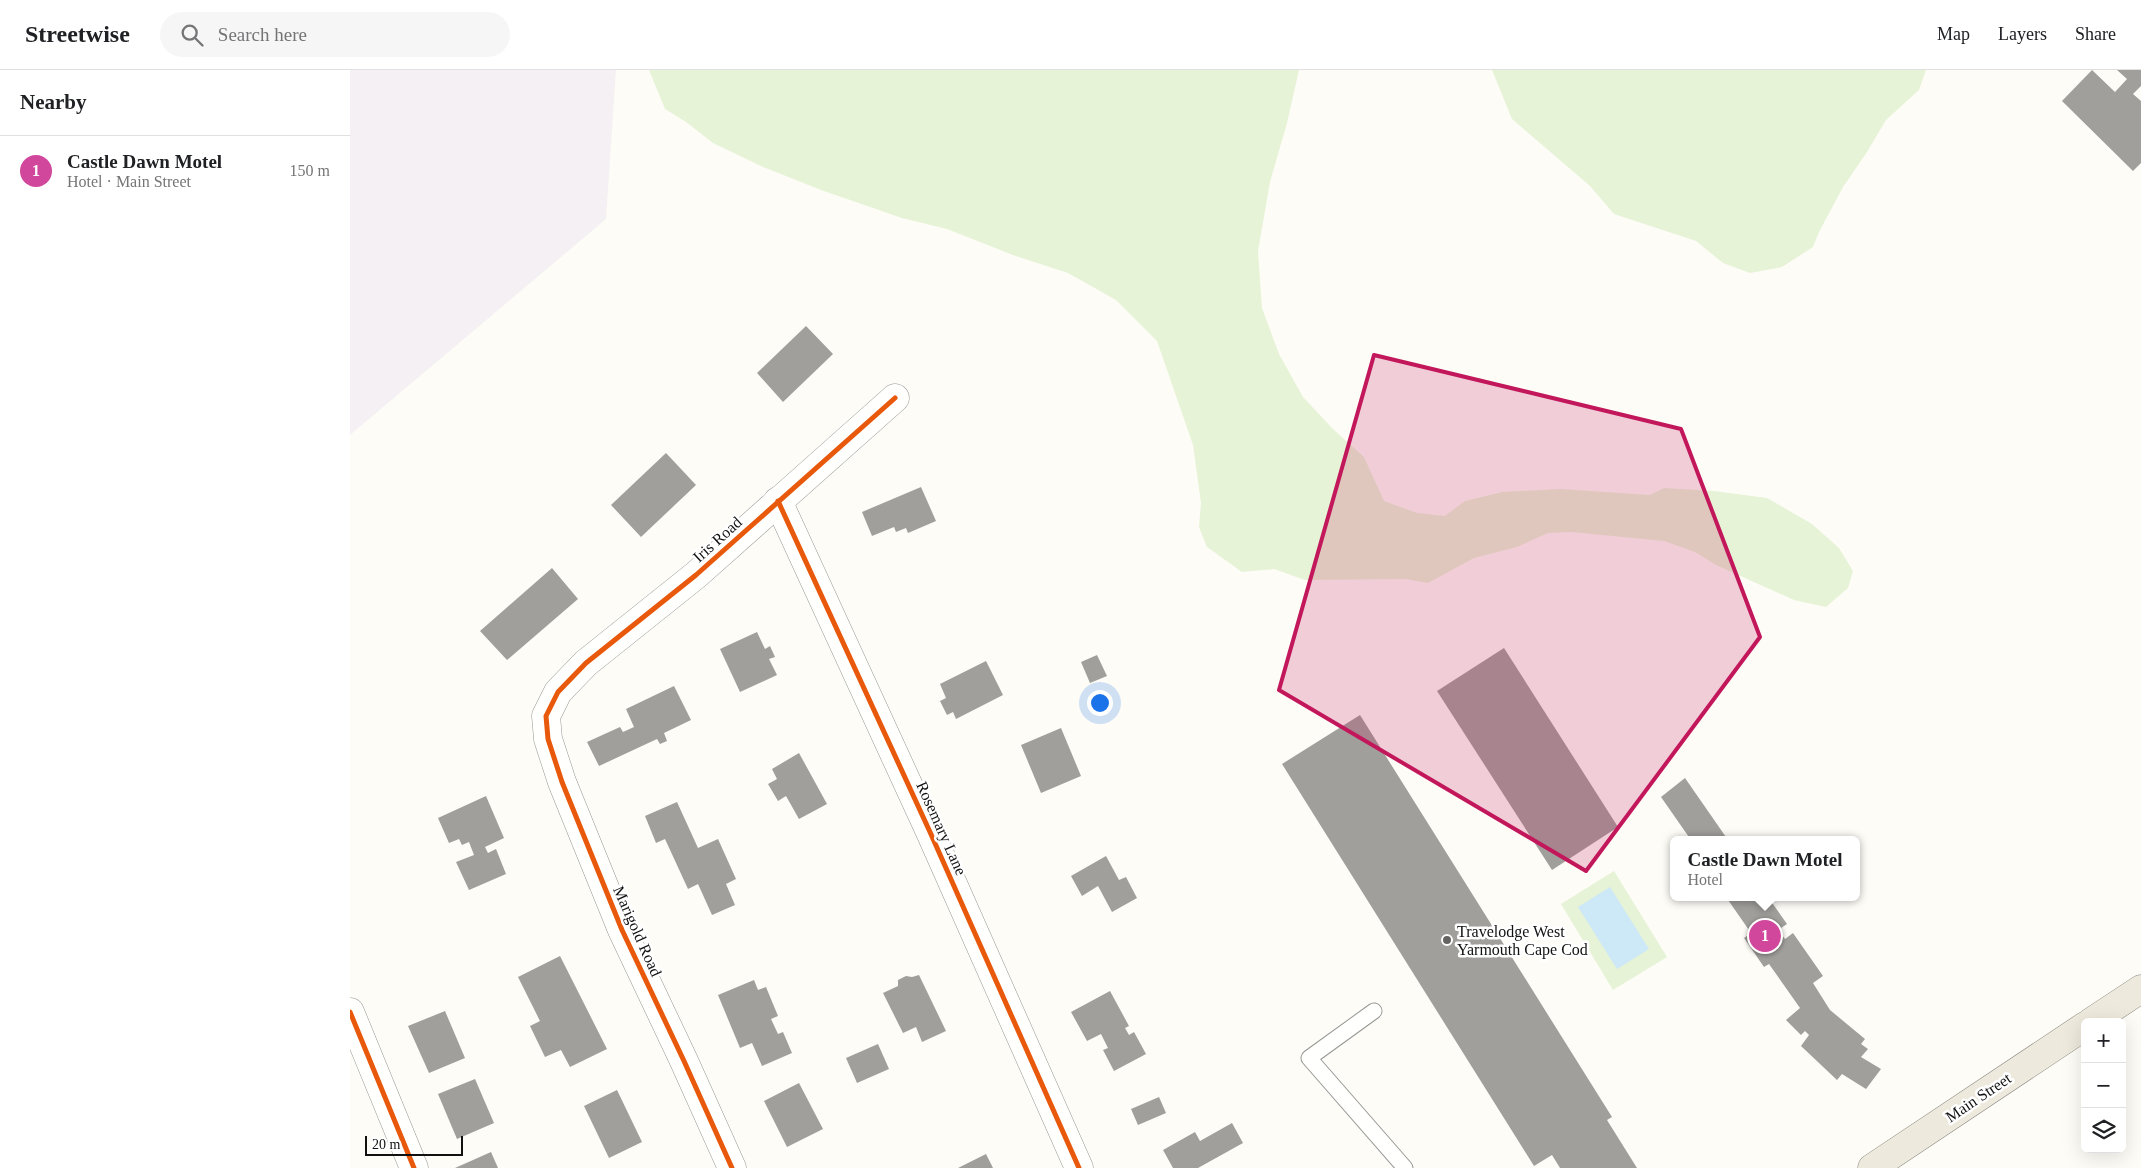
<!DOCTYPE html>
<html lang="en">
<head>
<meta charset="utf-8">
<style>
	:root { --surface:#fff; --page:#f6f6f6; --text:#202124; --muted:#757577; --line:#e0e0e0; --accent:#0f766e }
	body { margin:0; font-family:Georgia,serif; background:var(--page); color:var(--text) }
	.controls { position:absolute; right:15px; bottom:15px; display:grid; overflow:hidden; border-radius:8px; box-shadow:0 5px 20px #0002 }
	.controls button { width:45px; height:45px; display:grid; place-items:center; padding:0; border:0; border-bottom:1px solid var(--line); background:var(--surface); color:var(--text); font:25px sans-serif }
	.scale { position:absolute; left:15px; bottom:12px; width:98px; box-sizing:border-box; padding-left:5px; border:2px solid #111; border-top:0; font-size:14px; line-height:18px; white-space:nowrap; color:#111; -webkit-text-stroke:4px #fff; paint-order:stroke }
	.you { position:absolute; left:749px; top:632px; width:18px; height:18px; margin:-12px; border:4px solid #fff; border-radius:50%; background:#1a73e8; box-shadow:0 0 0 8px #1a73e833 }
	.badge { display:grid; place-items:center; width:32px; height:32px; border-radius:50%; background:var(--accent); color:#fff; font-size:16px; font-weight:700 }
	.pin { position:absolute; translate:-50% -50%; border:2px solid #fff; box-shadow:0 1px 5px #0006 }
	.popup { position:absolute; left:1320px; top:766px; width:190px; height:65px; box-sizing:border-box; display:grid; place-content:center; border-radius:8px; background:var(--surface); filter:drop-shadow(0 1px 4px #0005); font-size:16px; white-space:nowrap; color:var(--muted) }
	.popup b { font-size:19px; color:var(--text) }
	.popup::after { content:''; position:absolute; left:50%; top:100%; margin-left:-10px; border:10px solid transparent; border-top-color:var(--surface) }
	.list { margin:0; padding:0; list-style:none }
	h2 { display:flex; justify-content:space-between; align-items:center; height:65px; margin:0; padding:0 20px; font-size:21px }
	h2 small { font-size:16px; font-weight:400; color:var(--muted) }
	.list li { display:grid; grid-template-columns:32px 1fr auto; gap:15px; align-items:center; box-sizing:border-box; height:70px; padding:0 20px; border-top:1px solid var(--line) }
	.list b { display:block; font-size:19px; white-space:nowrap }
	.list p { margin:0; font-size:16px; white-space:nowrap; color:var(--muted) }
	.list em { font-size:16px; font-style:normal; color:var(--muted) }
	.icon { flex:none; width:28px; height:28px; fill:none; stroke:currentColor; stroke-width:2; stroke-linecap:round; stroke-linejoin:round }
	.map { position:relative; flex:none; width:1791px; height:1098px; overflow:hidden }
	header { display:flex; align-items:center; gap:30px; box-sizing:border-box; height:70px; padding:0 25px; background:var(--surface); border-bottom:1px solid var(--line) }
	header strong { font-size:24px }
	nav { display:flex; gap:28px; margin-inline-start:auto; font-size:18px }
	.search { width:350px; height:45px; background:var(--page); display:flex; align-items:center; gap:12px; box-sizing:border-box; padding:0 18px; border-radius:28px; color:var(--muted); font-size:19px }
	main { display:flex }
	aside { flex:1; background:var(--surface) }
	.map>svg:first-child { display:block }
	.industrial { fill:#f5f0f3 }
	.green { fill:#e7f3d7 }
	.water { fill:#cde8f7 }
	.building { fill:#a19f9c }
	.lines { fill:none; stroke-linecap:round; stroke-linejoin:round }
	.lane-casing { stroke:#979795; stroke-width:17 }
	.street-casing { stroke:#979795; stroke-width:29 }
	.primary-casing { stroke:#858482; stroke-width:29 }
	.lane { stroke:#fffffe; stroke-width:15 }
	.street { stroke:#fffffe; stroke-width:28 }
	.primary { stroke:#ede9dc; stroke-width:28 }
	.cycleway-casing { stroke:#fff; stroke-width:8 }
	.cycleway { stroke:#e8590c; stroke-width:5 }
	.marked { fill:#c2185b; fill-opacity:0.2; stroke:#c2185b; stroke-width:4; stroke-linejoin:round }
	.poi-dot { fill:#646362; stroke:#fff; stroke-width:2 }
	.labels { text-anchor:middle; stroke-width:5; stroke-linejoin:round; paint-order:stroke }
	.street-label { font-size:16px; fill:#111; stroke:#fff }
	.poi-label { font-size:16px; fill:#111; stroke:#fff; text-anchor:start }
</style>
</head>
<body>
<header>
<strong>Streetwise</strong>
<div class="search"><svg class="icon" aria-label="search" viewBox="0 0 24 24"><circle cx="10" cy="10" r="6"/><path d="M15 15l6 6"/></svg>Search here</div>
<nav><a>Map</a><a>Layers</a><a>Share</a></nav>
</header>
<main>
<aside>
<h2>Nearby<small></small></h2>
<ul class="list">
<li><span class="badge" style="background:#d1479c">1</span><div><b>Castle Dawn Motel</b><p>Hotel · Main Street</p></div><em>150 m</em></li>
</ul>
</aside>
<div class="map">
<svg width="1791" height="1098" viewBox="0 0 1791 1098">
	<rect width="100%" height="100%" fill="#fdfcf7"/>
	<path class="industrial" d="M0,0h266l-10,149 -256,216z"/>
	<g class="green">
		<path d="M299,0h650l-12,53 -17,59 -12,69 4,57 17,46 24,43 30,32 31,28 20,44 33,12 28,3 20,-15 37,-9 59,-3 89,6 14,-7 50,3 53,7 45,26 27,24 14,23 -5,17 -22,19 -32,-7 -78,-35 -21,-13 -31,-11 -93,-9 -23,1 -31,14 -43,11 -46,25 -23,-4 -100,1 -31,-11 -32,3 -35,-25 -8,-20 2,-24 -8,-58 -36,-104 -41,-41 -48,-27 -55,-18 -66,-26 -45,-11 -81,-28 -60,-24 -48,-23 -27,-21 -21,-13z"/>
		<path d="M1142,0h434l-7,20 -33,30 -19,32 -24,35 -24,45 -6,15 -31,20 -32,6 -27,-10 -27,-22 -82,-27 -24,-28 -78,-67z"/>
		<path d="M1264,801l53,86 -54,33 -52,-86z"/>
	</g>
	<path class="water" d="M1260,817l39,62 -32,20 -39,-62z"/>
	<g class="building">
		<path d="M1742,0l23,22 12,-13 -10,-9h24v16l-8,8 8,7v62l-8,8 -71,-70z"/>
		<path d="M456,256l27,28 -50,48 -26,-29z"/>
		<path d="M316,383l30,32 -55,52 -30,-32z"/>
		<path d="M571,417l15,34 -28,12 -2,-5 -10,4 -2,-5 -22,9 -10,-24z"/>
		<path d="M202,498l26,31 -71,61 -27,-29z"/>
		<path d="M407,562l8,17 5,-3 5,11 -6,2 8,16 -37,17 -20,-43z"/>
		<path d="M1154,578l114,179 -66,43 -115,-179z"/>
		<path d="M747,585l10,21 -17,7 -9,-21z"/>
		<path d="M636,591l17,34 -47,24 -3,-7 -6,3 -7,-14 6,-3 -6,-14z"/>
		<path d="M324,616l17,34 -27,13 3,8 -7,3 -3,-5 -58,27 -12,-24 33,-15 3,5 11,-5 -8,-18z"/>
		<path d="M1010,645l252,402 -5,3 30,48h-77l-8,-13 -18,11 -252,-402z"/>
		<path d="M711,658l20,48 -40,17 -20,-48z"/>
		<path d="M449,683l28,51 -28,15 -13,-23 -8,5 -10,-17 9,-5 -5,-10z"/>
		<path d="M1335,708l43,62h-37l-30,-43z"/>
		<path d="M136,726l18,42 -19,9 3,6 8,-4 10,25 -37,16 -13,-28 18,-7 -5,-13 -7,3 -3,-6 -10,4 -11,-25z"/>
		<path d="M327,732l21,46 20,-9 18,40 -10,5 9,21 -23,10 -14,-31 -10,5 -23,-50 -9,4 -11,-27z"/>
		<path d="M756,786l13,24 7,-3 11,21 -25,14 -14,-26 -16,10 -11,-20z"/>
		<path d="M1376,827h42l19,27 -9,6 7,9 8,-6 30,43 -10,7 17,27 35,29 -4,5 7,5 -7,8 20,12 -15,20 -24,-15 -5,6 -36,-34 8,-11 -4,-4 -4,4 -15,-15 14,-12 -31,-44 -5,3 -20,-29 7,-5z"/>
		<path d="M210,886l47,93 -37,18 -9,-17 -16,7 -15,-31 10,-5 -22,-44z"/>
		<path d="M569,905l27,56 -24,11 -6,-15 -13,6 -20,-40 15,-7v-6l8,-4 6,1z"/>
		<path d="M404,910l4,10 8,-3 12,29 -7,3 7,15 5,-2 9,21 -30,13 -10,-23 -12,5 -22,-53z"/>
		<path d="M760,921l19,35 -4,2 4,7 5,-3 12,22 -32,17 -11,-21 5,-2 -7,-14 -14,7 -16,-29z"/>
		<path d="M95,941l20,47 -36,15 -21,-47z"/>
		<path d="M528,974l11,25 -32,14 -11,-25z"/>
		<path d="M125,1009l19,44 -37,16 -19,-45z"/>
		<path d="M449,1013l24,46 -36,18 -23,-46z"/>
		<path d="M267,1020l25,52 -33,16 -25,-52z"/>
		<path d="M809,1027l7,16 -28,12 -7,-16z"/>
		<path d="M882,1053l11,20 -45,25h-25l-10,-18 32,-18 5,9z"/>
		<path d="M141,1082l7,16h-43z"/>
		<path d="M636,1084l7,14h-35z"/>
	</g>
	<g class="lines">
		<g class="lane-casing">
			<path id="lane" d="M1024,941l-65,47 96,110"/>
		</g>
		<g class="street-casing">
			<g id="street">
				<path d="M428,431l152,331 149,336"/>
				<path d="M0,942l64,156"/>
				<path d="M382,1098l-48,-107 -62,-131 -60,-148 -14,-43 -2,-23 12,-24 28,-29 110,-88 199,-177"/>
			</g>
		</g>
		<g class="primary-casing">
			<g id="primary">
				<path d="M1741,952l50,-33"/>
				<path d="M1522,1098l213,-142"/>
			</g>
		</g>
		<use href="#lane" class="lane"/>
		<use href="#street" class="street"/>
		<use href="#primary" class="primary"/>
		<g class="cycleway-casing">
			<g id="cycleway">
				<path d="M428,431l152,331 149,336"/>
				<path d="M0,942l64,156"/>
				<path d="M382,1098l-48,-107 -62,-131 -60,-148 -14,-43 -2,-23 12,-24 28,-29 110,-88 199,-177"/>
			</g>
		</g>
		<use href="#cycleway" class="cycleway"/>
	</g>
	<path class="marked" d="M1024,285l307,74 79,208 -174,234 -307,-181z"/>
	<circle class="poi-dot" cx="1097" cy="870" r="5"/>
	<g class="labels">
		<g class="street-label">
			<text transform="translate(367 469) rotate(-42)" y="6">Iris Road</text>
			<text transform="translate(592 758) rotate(66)" y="6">Rosemary Lane</text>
			<text transform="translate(288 861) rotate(66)" y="6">Marigold Road</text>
			<text transform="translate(1628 1027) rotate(-34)" y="6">Main Street</text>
		</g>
		<g class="poi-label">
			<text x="1107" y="867">Travelodge West<tspan x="1107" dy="18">Yarmouth Cape Cod</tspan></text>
		</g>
	</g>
</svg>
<div class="controls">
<button>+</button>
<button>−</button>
<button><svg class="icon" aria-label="layers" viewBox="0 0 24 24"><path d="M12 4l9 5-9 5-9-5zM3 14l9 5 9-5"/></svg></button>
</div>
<div class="scale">20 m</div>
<div class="you"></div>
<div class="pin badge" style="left:1415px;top:866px;background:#d1479c">1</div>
<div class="popup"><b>Castle Dawn Motel</b>Hotel</div>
</div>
</main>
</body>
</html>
